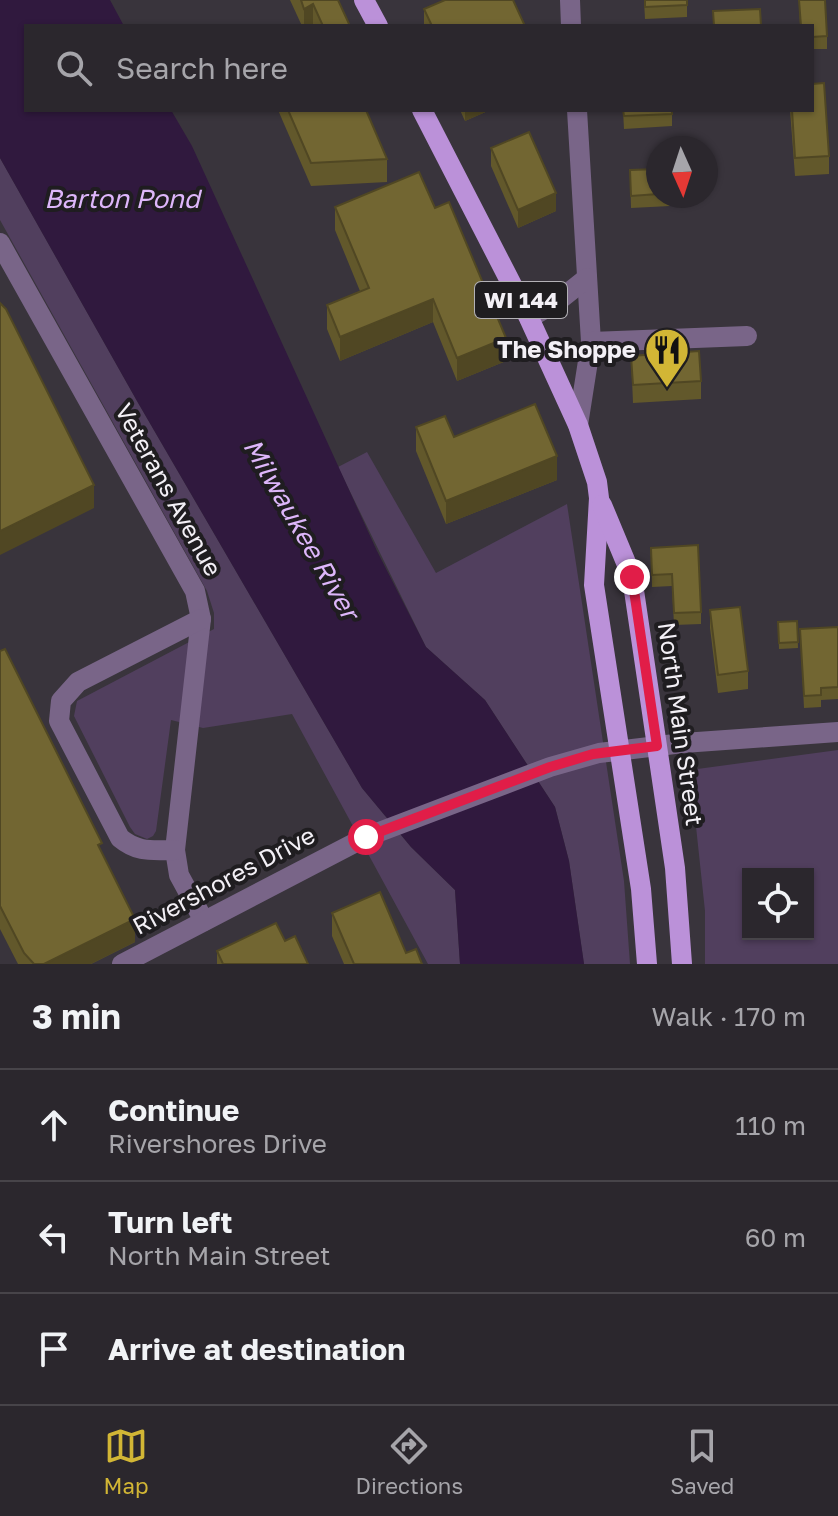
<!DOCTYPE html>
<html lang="en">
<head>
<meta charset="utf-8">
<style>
	:root { --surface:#2b272d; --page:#373339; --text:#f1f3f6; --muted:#a6a5aa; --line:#474449; --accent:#d2b635 }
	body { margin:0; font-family:"Golos Text",sans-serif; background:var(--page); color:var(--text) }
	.controls { position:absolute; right:24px; bottom:24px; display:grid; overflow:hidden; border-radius:0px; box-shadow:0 2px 6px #0004 }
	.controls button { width:72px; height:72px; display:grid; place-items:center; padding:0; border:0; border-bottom:2px solid var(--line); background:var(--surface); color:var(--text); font:40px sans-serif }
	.compass { position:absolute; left:646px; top:136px; width:72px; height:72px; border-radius:50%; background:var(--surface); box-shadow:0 2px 6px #0004; rotate:177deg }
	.stop { position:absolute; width:24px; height:24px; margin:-18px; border:6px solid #e11d48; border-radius:50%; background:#fff }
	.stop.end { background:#e11d48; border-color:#fff; box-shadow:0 2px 8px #0008 }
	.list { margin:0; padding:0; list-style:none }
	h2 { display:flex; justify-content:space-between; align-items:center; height:104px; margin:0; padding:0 32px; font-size:34px }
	h2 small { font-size:26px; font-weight:400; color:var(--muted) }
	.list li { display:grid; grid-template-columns:52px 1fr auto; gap:24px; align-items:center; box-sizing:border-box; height:112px; padding:0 32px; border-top:2px solid var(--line) }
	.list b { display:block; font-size:30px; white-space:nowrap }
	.list p { margin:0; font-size:26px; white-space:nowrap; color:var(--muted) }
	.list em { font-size:26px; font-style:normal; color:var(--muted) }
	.icon { flex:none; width:44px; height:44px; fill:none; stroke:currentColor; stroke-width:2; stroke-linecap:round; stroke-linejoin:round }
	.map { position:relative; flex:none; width:838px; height:964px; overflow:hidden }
	.search { position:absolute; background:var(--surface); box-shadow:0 2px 6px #0004; left:24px; right:24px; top:24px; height:88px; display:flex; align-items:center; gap:20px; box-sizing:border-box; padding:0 28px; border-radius:0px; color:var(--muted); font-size:30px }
	.sheet { height:440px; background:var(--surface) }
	nav { display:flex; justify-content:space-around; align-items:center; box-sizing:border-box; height:112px; border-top:2px solid var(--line); background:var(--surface); font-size:22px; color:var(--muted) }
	nav a { display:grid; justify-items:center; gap:4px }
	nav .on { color:var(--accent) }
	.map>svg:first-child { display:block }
	.green { fill:#513f5e; fill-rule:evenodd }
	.water { fill:#30193e }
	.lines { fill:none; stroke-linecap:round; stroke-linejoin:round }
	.street { stroke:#796588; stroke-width:20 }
	.primary { stroke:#bb91d9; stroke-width:20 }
	.wall { fill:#62582b }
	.shaded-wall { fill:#504723 }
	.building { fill:#726632; stroke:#504723; stroke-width:2 }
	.route { stroke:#e11d48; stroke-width:10 }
	.labels { text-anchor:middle; stroke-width:8; stroke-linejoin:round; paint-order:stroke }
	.shield { fill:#1f1d20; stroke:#b3b1b6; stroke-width:2 }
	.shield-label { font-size:22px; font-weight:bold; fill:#f3f0f6 }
	.poi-label { font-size:24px; font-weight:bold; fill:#f3f0f6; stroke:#1f1d20; text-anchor:end }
	.street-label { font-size:24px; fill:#f3f0f6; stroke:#1f1d20 }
	.water-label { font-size:26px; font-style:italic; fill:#ddb6fa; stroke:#1f1d20 }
</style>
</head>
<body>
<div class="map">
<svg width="838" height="964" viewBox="0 0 838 964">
	<rect width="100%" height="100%" fill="#39343c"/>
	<g class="green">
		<path d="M0,158l137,243 225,387 49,59 44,43 5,74h-32l-136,-250 -89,14 -32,-8 -15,111 -3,5 -6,3 -12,-5 -5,-7 -56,-111 3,-15 137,-72v-16l-7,-22 -207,-371z"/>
		<path d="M367,452l69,121 131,-69 57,377 6,83h-46l-15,-103 -14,-54 -70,-107 -59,-53 -88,-180z"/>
		<path d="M838,750v214h-133v-53l-15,-141zM808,874v60h-60v-60z"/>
	</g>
	<path class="water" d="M0,0h110l14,26h-98v84h145l21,36 185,405 49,96 59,53 70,107 14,54 15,103h-124l-5,-74 -44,-43 -49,-59 -225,-387 -137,-243z"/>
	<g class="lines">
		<g class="street">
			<path d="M570,0l1,26"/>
			<path d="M577,110l14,232 -13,83"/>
			<path d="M0,243l195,348 6,28 -2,17 -24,214 4,25 25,46"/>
			<path d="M529,318l29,-17 29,-23"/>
			<path d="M591,342l156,-6"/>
			<path d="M175,850c-23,0 -37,3 -55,-12l-61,-117 2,-20 17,-19 123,-63"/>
			<path d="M122,964l244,-127 184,-70 49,-14 84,-10 155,-11"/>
		</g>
		<g class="primary">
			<path d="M364,0l14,26"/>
			<path d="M422,110l107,208 49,107 19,57 2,16 -5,87 47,304 6,75"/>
			<path d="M602,505l30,72 43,291 7,96"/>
		</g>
	</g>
	<g class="wall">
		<path d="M290,0h48l12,26h-48z"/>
		<path d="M644,0h43v17l-42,2z"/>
		<path d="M799,0l28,36v13h-15v-23h-12z"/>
		<path d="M424,9l101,17h-101z"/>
		<path d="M278,110h88l21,49v23l-76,4z"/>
		<path d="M460,110h30l-25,11z"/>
		<path d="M623,110h49v16l-48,3z"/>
		<path d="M790,110h22l17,46v18l-34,2z"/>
		<path d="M491,148l65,63 -38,17 -27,-62z"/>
		<path d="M658,169v27h12v10l-39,2 -1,-38z"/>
		<path d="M335,207l100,1 71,153 -49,20 -24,-59 -93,39 -13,-32v-24l33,-14 -25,-61z"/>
		<path d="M631,356l70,25v18l-68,4z"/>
		<path d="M416,427l38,10 103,43 -111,44 -30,-73z"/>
		<path d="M651,548l50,64v12l-27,1 -2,-39 -20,1z"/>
		<path d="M710,610l38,61v18l-30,4 -8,-65z"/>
		<path d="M797,621l1,27 -19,1 -1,-27z"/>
		<path d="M838,627v72l-17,1v7l-17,1 -4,-79z"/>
		<path d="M0,651l102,202 33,89 -44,22h-73l-18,-35z"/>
		<path d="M332,913l74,40 16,11h-78l-12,-28z"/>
		<path d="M285,941l23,23h-91v-13z"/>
	</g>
	<g class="shaded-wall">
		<path d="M313,4v22h-9v-17z"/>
		<path d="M465,110h25l-25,11z"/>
		<path d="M556,193v18l-38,17v-18z"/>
		<path d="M433,299v23l-93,39v-24z"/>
		<path d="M506,338v23l-49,20v-23z"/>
		<path d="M557,456v24l-111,44v-23z"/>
		<path d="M94,485v23l-94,47v-24z"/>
		<path d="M135,919v23l-44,22h-47z"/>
	</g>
	<g class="building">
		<path d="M301,0h37l12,26h-27l-10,-22 -9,5z"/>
		<path d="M445,0h68l12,26h-93l-8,-17z"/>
		<path d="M645,0h42v5l-42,2z"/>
		<path d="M799,0h26l2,36 -15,1v-11h-11z"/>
		<path d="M760,9l1,17h-47l-1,-15z"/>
		<path d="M824,83l5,73 -34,2 -3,-48h20v-26z"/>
		<path d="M288,110h78l21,49 -76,4z"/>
		<path d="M623,110h49v4l-48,2z"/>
		<path d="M529,132l27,61 -38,17 -27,-62z"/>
		<path d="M658,169v25l-27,2 -1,-26z"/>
		<path d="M419,172l16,36 14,-6 57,136 -49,20 -24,-59 -93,38 -13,-32 42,-17 -34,-81z"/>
		<path d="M0,303l6,6 88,176 -94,46z"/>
		<path d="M699,351l2,30 -68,4 -2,-29z"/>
		<path d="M535,404l22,52 -111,45 -30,-74 29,-11 9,21z"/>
		<path d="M698,545l3,67 -27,1 -2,-39 -20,1 -1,-27z"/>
		<path d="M740,607l8,64 -30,4 -8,-65z"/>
		<path d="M797,621l1,21 -19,1 -1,-21z"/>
		<path d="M838,627v60l-17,1v7l-17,1 -4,-67z"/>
		<path d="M5,649l97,194 -4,2 37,74 -91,45h-10l-10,-11 -24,-47v-255z"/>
		<path d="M380,892l26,61 10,-4 6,15h-68l-22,-51z"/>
		<path d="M276,923l9,18 10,-5 13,28h-85l-6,-13z"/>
	</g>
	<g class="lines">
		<path class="route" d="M366,837l184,-70 43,-13 64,-8 -25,-169"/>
	</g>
	<defs>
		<g id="restaurant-pin" transform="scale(2.3)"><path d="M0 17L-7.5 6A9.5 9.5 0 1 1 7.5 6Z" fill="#d2b635" stroke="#1f1d20"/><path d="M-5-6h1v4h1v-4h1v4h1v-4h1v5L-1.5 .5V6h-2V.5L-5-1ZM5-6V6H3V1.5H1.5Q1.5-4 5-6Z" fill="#111"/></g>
	</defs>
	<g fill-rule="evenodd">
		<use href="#restaurant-pin" x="667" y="350"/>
	</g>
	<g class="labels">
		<rect class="shield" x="475" y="282" width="92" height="36" rx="6"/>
		<g class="shield-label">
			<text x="521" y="308">WI 144</text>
		</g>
		<g class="poi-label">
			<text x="636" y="358">The Shoppe</text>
		</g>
		<g class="street-label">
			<text transform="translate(168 490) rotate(61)" y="8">Veterans Avenue</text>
			<text transform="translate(680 724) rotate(82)" y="8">North Main Street</text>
			<text transform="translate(224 881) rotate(-28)" y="8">Rivershores Drive</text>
		</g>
		<g class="water-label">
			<text x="122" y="208">Barton Pond</text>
			<text transform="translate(301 529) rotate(60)" y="9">Milwaukee River</text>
		</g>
	</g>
</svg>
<div class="controls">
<button><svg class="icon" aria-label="locate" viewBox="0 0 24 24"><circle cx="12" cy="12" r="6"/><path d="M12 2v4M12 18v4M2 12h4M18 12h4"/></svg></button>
</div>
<svg class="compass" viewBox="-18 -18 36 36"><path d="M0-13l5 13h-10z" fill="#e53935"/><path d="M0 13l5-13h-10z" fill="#a6a5aa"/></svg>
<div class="stop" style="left:366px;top:837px"></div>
<div class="stop end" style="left:632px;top:577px"></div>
<div class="search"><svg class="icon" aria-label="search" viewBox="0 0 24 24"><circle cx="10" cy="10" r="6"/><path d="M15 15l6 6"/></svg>Search here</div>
</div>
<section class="sheet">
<h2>3 min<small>Walk · 170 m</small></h2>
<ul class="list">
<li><svg class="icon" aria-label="ahead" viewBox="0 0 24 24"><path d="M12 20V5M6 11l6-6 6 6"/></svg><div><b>Continue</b><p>Rivershores Drive</p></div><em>110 m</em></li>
<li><svg class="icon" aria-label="left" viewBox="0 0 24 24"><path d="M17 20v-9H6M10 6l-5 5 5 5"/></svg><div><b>Turn left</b><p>North Main Street</p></div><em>60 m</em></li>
<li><svg class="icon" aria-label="arrive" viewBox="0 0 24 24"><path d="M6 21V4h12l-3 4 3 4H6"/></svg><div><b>Arrive at destination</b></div></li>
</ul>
</section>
<nav>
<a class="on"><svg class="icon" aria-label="map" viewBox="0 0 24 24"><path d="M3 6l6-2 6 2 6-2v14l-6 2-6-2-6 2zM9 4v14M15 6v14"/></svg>Map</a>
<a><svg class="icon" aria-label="directions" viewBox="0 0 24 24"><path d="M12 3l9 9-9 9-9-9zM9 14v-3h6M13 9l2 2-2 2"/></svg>Directions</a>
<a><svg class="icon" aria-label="saved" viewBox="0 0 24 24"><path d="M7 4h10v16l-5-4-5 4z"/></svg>Saved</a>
</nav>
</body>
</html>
